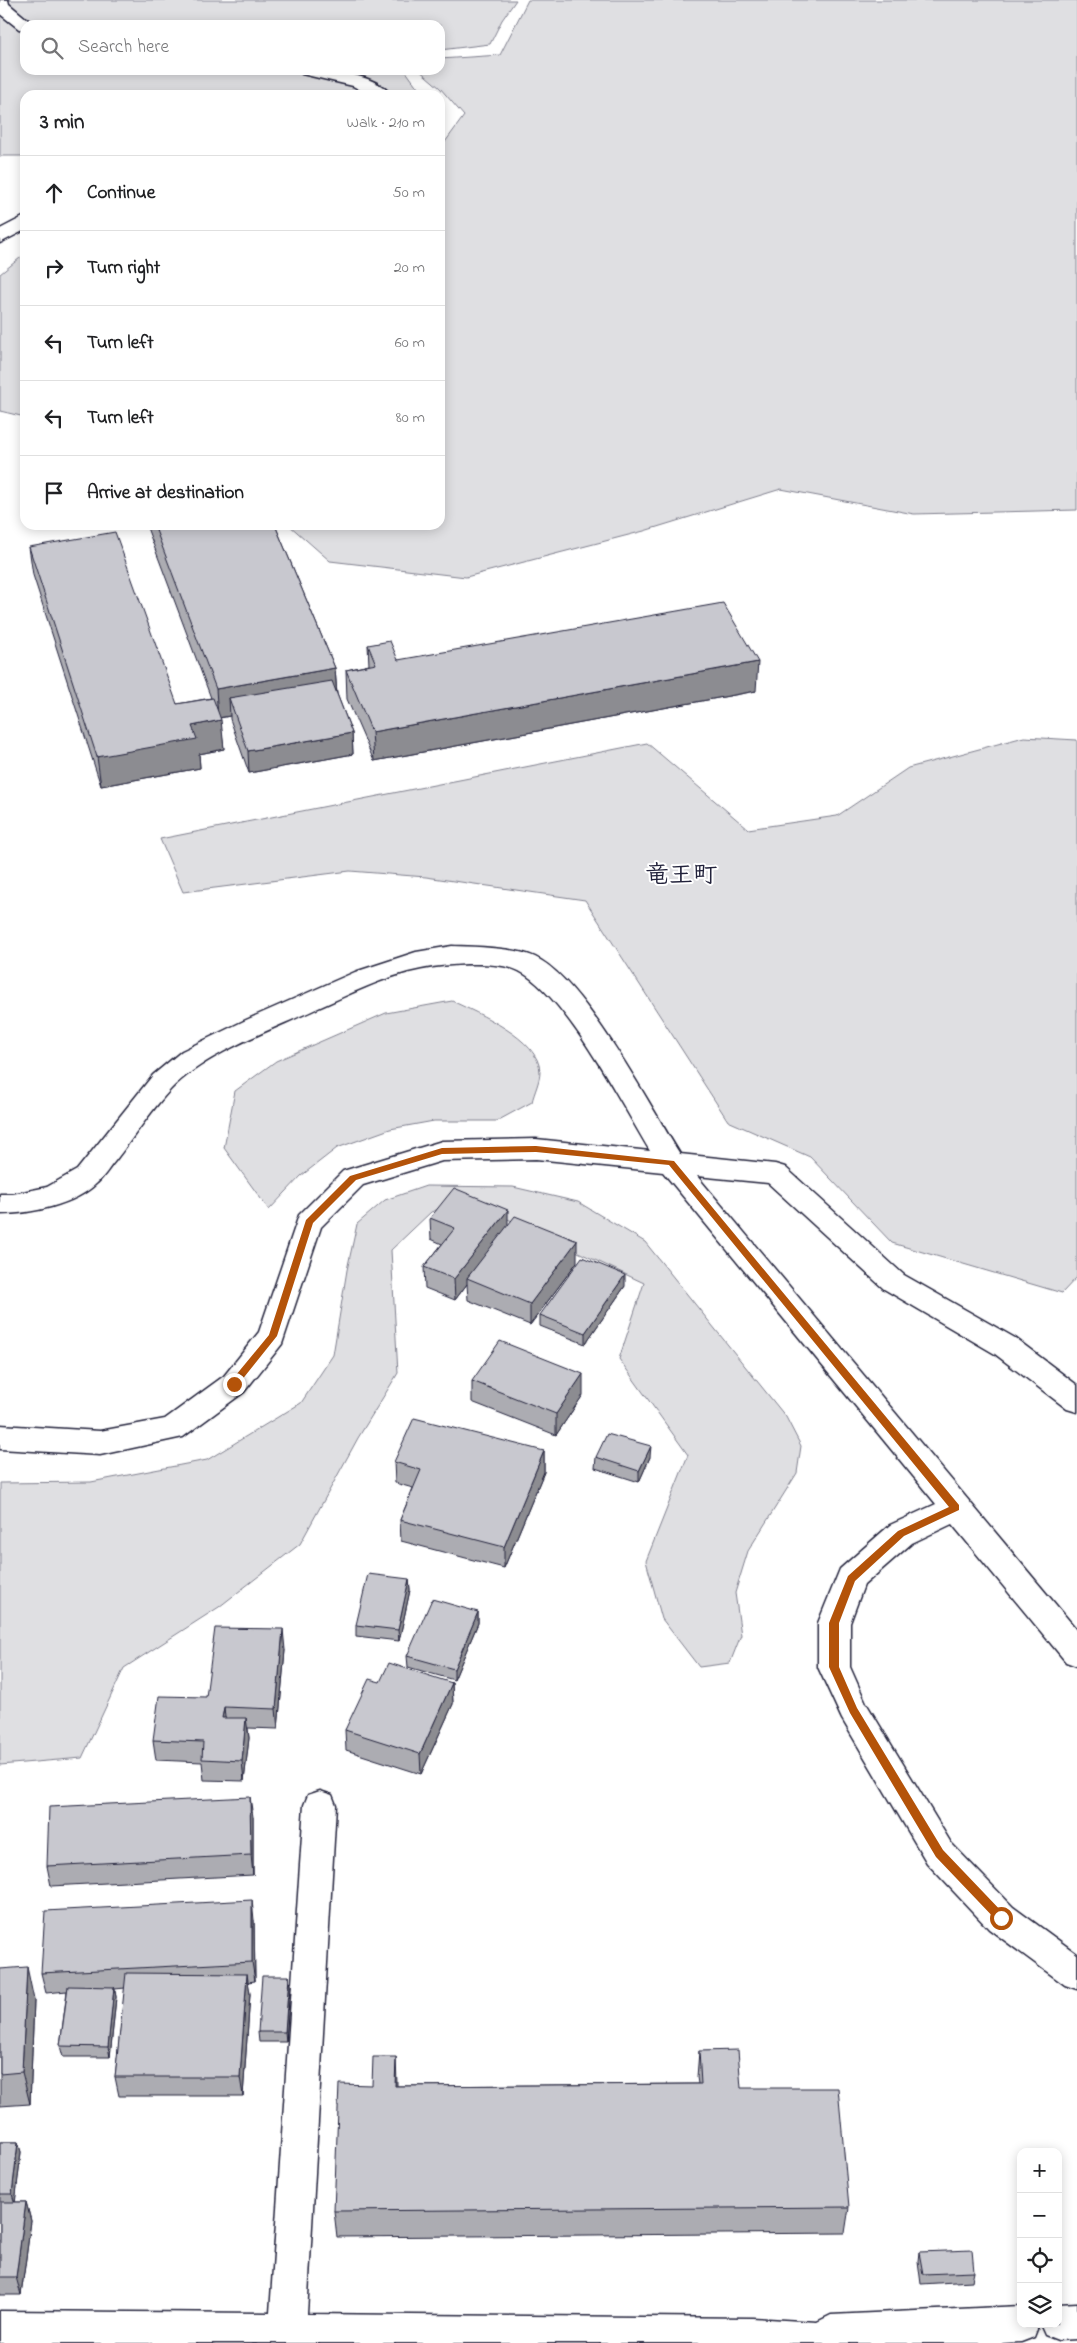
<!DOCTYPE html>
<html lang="en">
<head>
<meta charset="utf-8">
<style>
	:root { --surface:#fff; --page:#f6f6f6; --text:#202124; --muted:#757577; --line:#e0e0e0 }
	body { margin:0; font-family:"Indie Flower","Klee One",sans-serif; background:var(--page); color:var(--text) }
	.controls { position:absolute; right:15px; bottom:15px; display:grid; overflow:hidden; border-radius:10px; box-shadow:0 2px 12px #0003 }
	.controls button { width:45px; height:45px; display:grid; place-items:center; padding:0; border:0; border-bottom:1px solid var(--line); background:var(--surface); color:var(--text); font:25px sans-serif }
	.stop { position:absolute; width:15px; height:15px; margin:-11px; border:4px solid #b45309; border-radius:50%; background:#fff }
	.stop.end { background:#b45309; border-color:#fff; box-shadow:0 1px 5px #0008 }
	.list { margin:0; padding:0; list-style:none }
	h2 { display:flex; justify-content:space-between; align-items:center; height:65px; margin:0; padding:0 20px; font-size:21px }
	h2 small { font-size:16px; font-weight:400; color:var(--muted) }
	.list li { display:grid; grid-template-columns:32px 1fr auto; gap:15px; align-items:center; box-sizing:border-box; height:75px; padding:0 20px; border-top:1px solid var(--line) }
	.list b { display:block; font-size:19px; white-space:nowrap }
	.list em { font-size:16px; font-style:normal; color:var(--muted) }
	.icon { flex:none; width:28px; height:28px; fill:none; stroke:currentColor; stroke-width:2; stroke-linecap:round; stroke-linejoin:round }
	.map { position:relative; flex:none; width:1077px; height:2343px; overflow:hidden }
	.search { position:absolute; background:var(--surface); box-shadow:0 2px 12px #0003; left:20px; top:20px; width:425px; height:55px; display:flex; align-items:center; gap:12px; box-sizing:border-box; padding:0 18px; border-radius:15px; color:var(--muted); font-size:19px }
	.panel { position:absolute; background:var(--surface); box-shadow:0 2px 12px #0003; left:20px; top:90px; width:425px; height:440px; border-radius:15px }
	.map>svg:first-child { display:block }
	.green { fill:#dfdfe2; stroke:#80808e }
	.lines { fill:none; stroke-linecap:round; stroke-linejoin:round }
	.minor-casing { stroke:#22223b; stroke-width:3 }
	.minor { fill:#fff; fill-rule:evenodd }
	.wall { fill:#acacb2; stroke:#22223b }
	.shaded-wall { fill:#8c8c91; stroke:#22223b }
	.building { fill:#c8c8cf; stroke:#22223b }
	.route { fill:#b45309 }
	.labels { text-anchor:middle; stroke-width:4; stroke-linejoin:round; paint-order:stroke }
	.neighbourhood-label { font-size:24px; font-weight:bold; fill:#22223b; stroke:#fff }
</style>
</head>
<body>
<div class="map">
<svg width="1077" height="2343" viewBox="0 0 1077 2343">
	<rect width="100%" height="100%" fill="#fff"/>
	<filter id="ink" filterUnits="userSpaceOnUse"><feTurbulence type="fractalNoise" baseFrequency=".02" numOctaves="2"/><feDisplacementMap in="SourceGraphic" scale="10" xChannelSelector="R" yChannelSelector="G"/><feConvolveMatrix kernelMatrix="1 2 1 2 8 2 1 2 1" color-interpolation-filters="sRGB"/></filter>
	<g filter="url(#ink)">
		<g class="green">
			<path d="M0,0h516l-14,20 -12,24 -50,6v-25h-415v45h380l18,25h-398v61h-25z"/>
			<path d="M528,0h549v510l-163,4 -133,-25 -137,42 -178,46 -136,-16 -41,-36h151v-376l24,-33 -24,-28 -21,-18h21v-11l60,-4z"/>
			<path d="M25,254v163l-25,-6v-137z"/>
			<path d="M1024,737l53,3v537l-15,16 -170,-50 -82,-86 -82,-36 -143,-221 -159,-23 -76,-6 -167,21 -23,-53 487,-96 101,86 89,-13 71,-48z"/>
			<path d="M452,1001c25,12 88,38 88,71 0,9 -6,21 -8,30l-35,19h-63l-44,8 -53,19 -36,28 -32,34 -45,-62 11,-57 41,-30 110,-48z"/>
			<path d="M426,1186l87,1 65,15 67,40 141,175 15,29 -4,27 -49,78 -13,42 6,42 -11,28 -31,4 -37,-48 -16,-58 42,-106 -69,-96 25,-76 -179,-84 -34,13 -40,38 7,123 -40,65 -58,106 -81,63 -95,61 -42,90 -82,7v-282l91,-1 116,-22 94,-57 32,-48 14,-85 10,-46 28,-24z"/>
		</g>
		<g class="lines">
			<g class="minor-casing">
				<g id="minor">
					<path d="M0,0h8l1,4 25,21h-9v5l-6,-1 -19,-15z"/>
					<path d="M299,70c25,0 76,2 92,25h-22l-16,-9 -51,-12z"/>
					<path d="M25,216v14l-25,13v-14z"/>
					<path d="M452,946c23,1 61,1 83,11 48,22 115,149 145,197l95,10 10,3 119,108 111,63 62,47v27l-10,-3 -72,-55 -111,-65 -116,-106 -71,-7 380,454v36l-11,-4 -114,-138 -40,19 -48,42 -14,38v44l16,36 85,140 62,64 64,47v35l-12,-4 -76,-56 -62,-66 -85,-144 -24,-52v-44l22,-54 50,-44 46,-21 -273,-332 -127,-13 -94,2 -79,24 -42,42 -39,117 -38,48 -61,45 -83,18 -100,-6v-24l100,6 65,-12 59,-43 35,-44 40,-117 44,-44 99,-30 94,-2 114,12c-28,-46 -84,-156 -131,-180 -21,-11 -74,-7 -98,-2 -36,7 -71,25 -105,40 -45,21 -110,44 -145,80 -20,21 -37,48 -56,72 -6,7 -11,16 -18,22 -22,22 -67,31 -97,31v-20h13l34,-7 30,-17 76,-95 29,-24 64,-31 109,-48 61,-20z"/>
					<path d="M320,1791l12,4 4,10 -29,509 445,4 65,4 14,-7 190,-9v18h18l-5,13 -13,5 -19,1h-1002v-32l270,2 34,-508 4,-10z"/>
					<path d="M1077,2303v36l-19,1 -13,-5 -5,-11h18v-20z"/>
				</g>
			</g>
			<use href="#minor" class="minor"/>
		</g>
		<g class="wall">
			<path d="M146,525h129l60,143 2,26 15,39 1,21 -104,19 -19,-54v-3l-10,2 4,31 -25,5 1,14 -99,18 -68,-211 -4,-28 148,157 34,-6z"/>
			<path d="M368,645l30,15 358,31 -382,70 -27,-62 -1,-29 23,-5z"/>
			<path d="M430,1218l78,7 69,37 -47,63 -62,-25 -1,-16 -12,16 -30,-12 -1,-21 18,-23 -11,-5z"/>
			<path d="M625,1286l-40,58 -45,-18v-11z"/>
			<path d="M472,1381l111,14 -27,40 -84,-33z"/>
			<path d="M544,1451v21l-40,96 -103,-27 -1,-21 13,-32 -18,-5 -1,-21z"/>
			<path d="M596,1457h54l-11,25 -44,-14z"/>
			<path d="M409,1579l1,11 -11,51 -43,-5v-11z"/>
			<path d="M478,1612v11l-24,57 -46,-13 -1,-11z"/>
			<path d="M285,1650l-7,79 -30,-1 1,10 -5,43 -40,-1 -2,-18 -46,-2 -3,-20 53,-43z"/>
			<path d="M380,1682l72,1 1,21 -32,70 -75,-24 -1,-20z"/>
			<path d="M253,1817v58l-202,11 -4,-20z"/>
			<path d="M254,1920l1,61 -7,1 2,12 -7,102h-124l-4,-19 10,-89 -10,1 1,8 -6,60h-47l-3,-11 7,-55 -21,2 -5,-20z"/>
			<path d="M0,1969l34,31 -4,104 -30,2z"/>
			<path d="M289,1976l1,10 -4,56h-27l-1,-10z"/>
			<path d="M699,2051l42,37 108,119 -4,26 -508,4 -3,-26 63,-125 301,-2 -1,-7z"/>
			<path d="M0,2142h18l3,10 -6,50h11l5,19 -10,74h-21z"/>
			<path d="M919,2252l55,20 -2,9 -51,3 -3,-23z"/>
		</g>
		<g class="shaded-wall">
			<path d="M758,662l-2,29 -382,70 -2,-29z"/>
			<path d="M335,668l2,29 -108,1 1,18 -12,2 -2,-29z"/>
			<path d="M221,720l3,29 -25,5 1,14 -99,18 -4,-29 95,-31z"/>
			<path d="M352,733l1,21 -104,19 -1,-22z"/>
			<path d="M508,1210v21l-41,47v6l-12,16 -1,-21z"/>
			<path d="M577,1241v21l-47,63v-21z"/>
			<path d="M625,1275v11l-40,58v-11z"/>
			<path d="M583,1374v21l-27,40v-21z"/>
			<path d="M651,1446l-1,11 -11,25v-11z"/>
			<path d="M544,1451v21l-40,96v-21z"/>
			<path d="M409,1579l1,11 -11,51 -1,-11z"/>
			<path d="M478,1612v11l-24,57v-11z"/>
			<path d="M283,1629l2,21 -7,79 -2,-20z"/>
			<path d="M452,1683l1,21 -32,70 -1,-20z"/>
			<path d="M224,1707l2,21 -4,-10z"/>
			<path d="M246,1718l3,20 -5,43 -2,-20z"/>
			<path d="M250,1797l3,20v58l-2,-20z"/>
			<path d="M252,1900l2,20 1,61 -3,-19z"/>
			<path d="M27,1967l7,33 -4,104 -8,-32z"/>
			<path d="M247,1974l3,20 -7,102 -3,-19z"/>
			<path d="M289,1976l1,10 -4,56 -1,-10z"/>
			<path d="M114,1987l2,10 -6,60 -2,-10z"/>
			<path d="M396,2057l1,26v29l-2,-26z"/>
			<path d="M18,2142l3,10 -6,52 -3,-10z"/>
			<path d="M26,2202l5,19 -10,74 -5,-18z"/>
		</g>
		<g class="building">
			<path d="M154,525h121l60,143 -119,21z"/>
			<path d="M115,532l62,172 36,-6 8,22 -29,6 5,13 -100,18 -68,-210z"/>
			<path d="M723,603l35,59 -386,70 -26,-62 30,-6 -8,-19 22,-4 8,19z"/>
			<path d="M332,681l20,52 -104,18 -19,-53z"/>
			<path d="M454,1188l54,22 -54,69 -30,-12 31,-39 -25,-10z"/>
			<path d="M515,1216l62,25 -47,63 -63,-26z"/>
			<path d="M582,1257l43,18 -40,58 -45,-18z"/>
			<path d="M500,1341l83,33 -27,40 -84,-33z"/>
			<path d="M414,1418l130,33 -40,96 -104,-27 21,-50 -27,-8z"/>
			<path d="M607,1434l44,12 -12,25 -43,-14z"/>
			<path d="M368,1574l41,5 -11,51 -42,-5z"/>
			<path d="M432,1599l46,13 -24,57 -47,-13z"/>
			<path d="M215,1628l68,1 -7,80 -52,-2 -2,11h24l-4,43 -40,-2 1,-17 -50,-2 6,-44 47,1z"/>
			<path d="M389,1663l63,20 -32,71 -75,-24 24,-51 11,3z"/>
			<path d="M250,1797l1,58 -204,11 2,-59z"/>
			<path d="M252,1900v62l-211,11 4,-62z"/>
			<path d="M27,1967l-5,105 -22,2v-105z"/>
			<path d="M126,1973l121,1 -7,103h-125z"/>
			<path d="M262,1976h27l-4,56h-27z"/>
			<path d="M68,1986l46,1 -6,60 -48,-1z"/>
			<path d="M738,2050l3,38h97l11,119 -515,4 5,-127 33,1 1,-28h23l-1,29 306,-2 -2,-33z"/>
			<path d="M0,2142h18l-6,52h-12z"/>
			<path d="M0,2202h26l-10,75h-16z"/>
			<path d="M972,2250l2,22 -51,2 -4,-22z"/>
		</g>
	</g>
	<path class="route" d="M536,1146l138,15 285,344v5l-55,26 -49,45 -16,42v44l18,41 86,142 62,65v7h-7l-62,-65 -86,-144 -21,-46v-44l19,-47 50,-45 51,-24 -280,-342 -133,-13 -94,2 -86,26 -43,43 -36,113 -40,50h-6v-5l38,-46 37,-115 44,-44 92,-28z"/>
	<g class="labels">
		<g class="neighbourhood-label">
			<text x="681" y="882">竜王町</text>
		</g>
	</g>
</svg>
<div class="controls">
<button>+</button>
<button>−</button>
<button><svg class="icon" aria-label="locate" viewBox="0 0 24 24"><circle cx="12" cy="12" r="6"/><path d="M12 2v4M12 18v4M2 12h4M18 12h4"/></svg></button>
<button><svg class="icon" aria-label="layers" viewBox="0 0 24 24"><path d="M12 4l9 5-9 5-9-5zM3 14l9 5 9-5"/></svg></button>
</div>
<div class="stop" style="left:1001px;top:1918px"></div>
<div class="stop end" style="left:234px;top:1384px"></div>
<div class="search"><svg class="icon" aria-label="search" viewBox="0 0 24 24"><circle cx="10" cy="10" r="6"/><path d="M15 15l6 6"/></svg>Search here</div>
<section class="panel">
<h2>3 min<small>Walk · 210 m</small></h2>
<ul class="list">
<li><svg class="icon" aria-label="ahead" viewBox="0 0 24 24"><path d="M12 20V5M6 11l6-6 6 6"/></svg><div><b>Continue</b></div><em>50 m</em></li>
<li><svg class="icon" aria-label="right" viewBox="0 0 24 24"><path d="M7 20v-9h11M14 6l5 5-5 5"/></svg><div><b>Turn right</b></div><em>20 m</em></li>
<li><svg class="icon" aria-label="left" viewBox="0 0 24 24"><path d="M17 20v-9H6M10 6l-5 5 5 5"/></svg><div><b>Turn left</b></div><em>60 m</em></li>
<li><svg class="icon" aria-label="left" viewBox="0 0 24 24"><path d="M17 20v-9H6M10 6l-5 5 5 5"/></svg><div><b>Turn left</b></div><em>80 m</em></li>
<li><svg class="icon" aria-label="arrive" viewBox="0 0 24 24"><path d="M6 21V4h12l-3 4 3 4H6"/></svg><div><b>Arrive at destination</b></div></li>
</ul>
</section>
</div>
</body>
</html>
